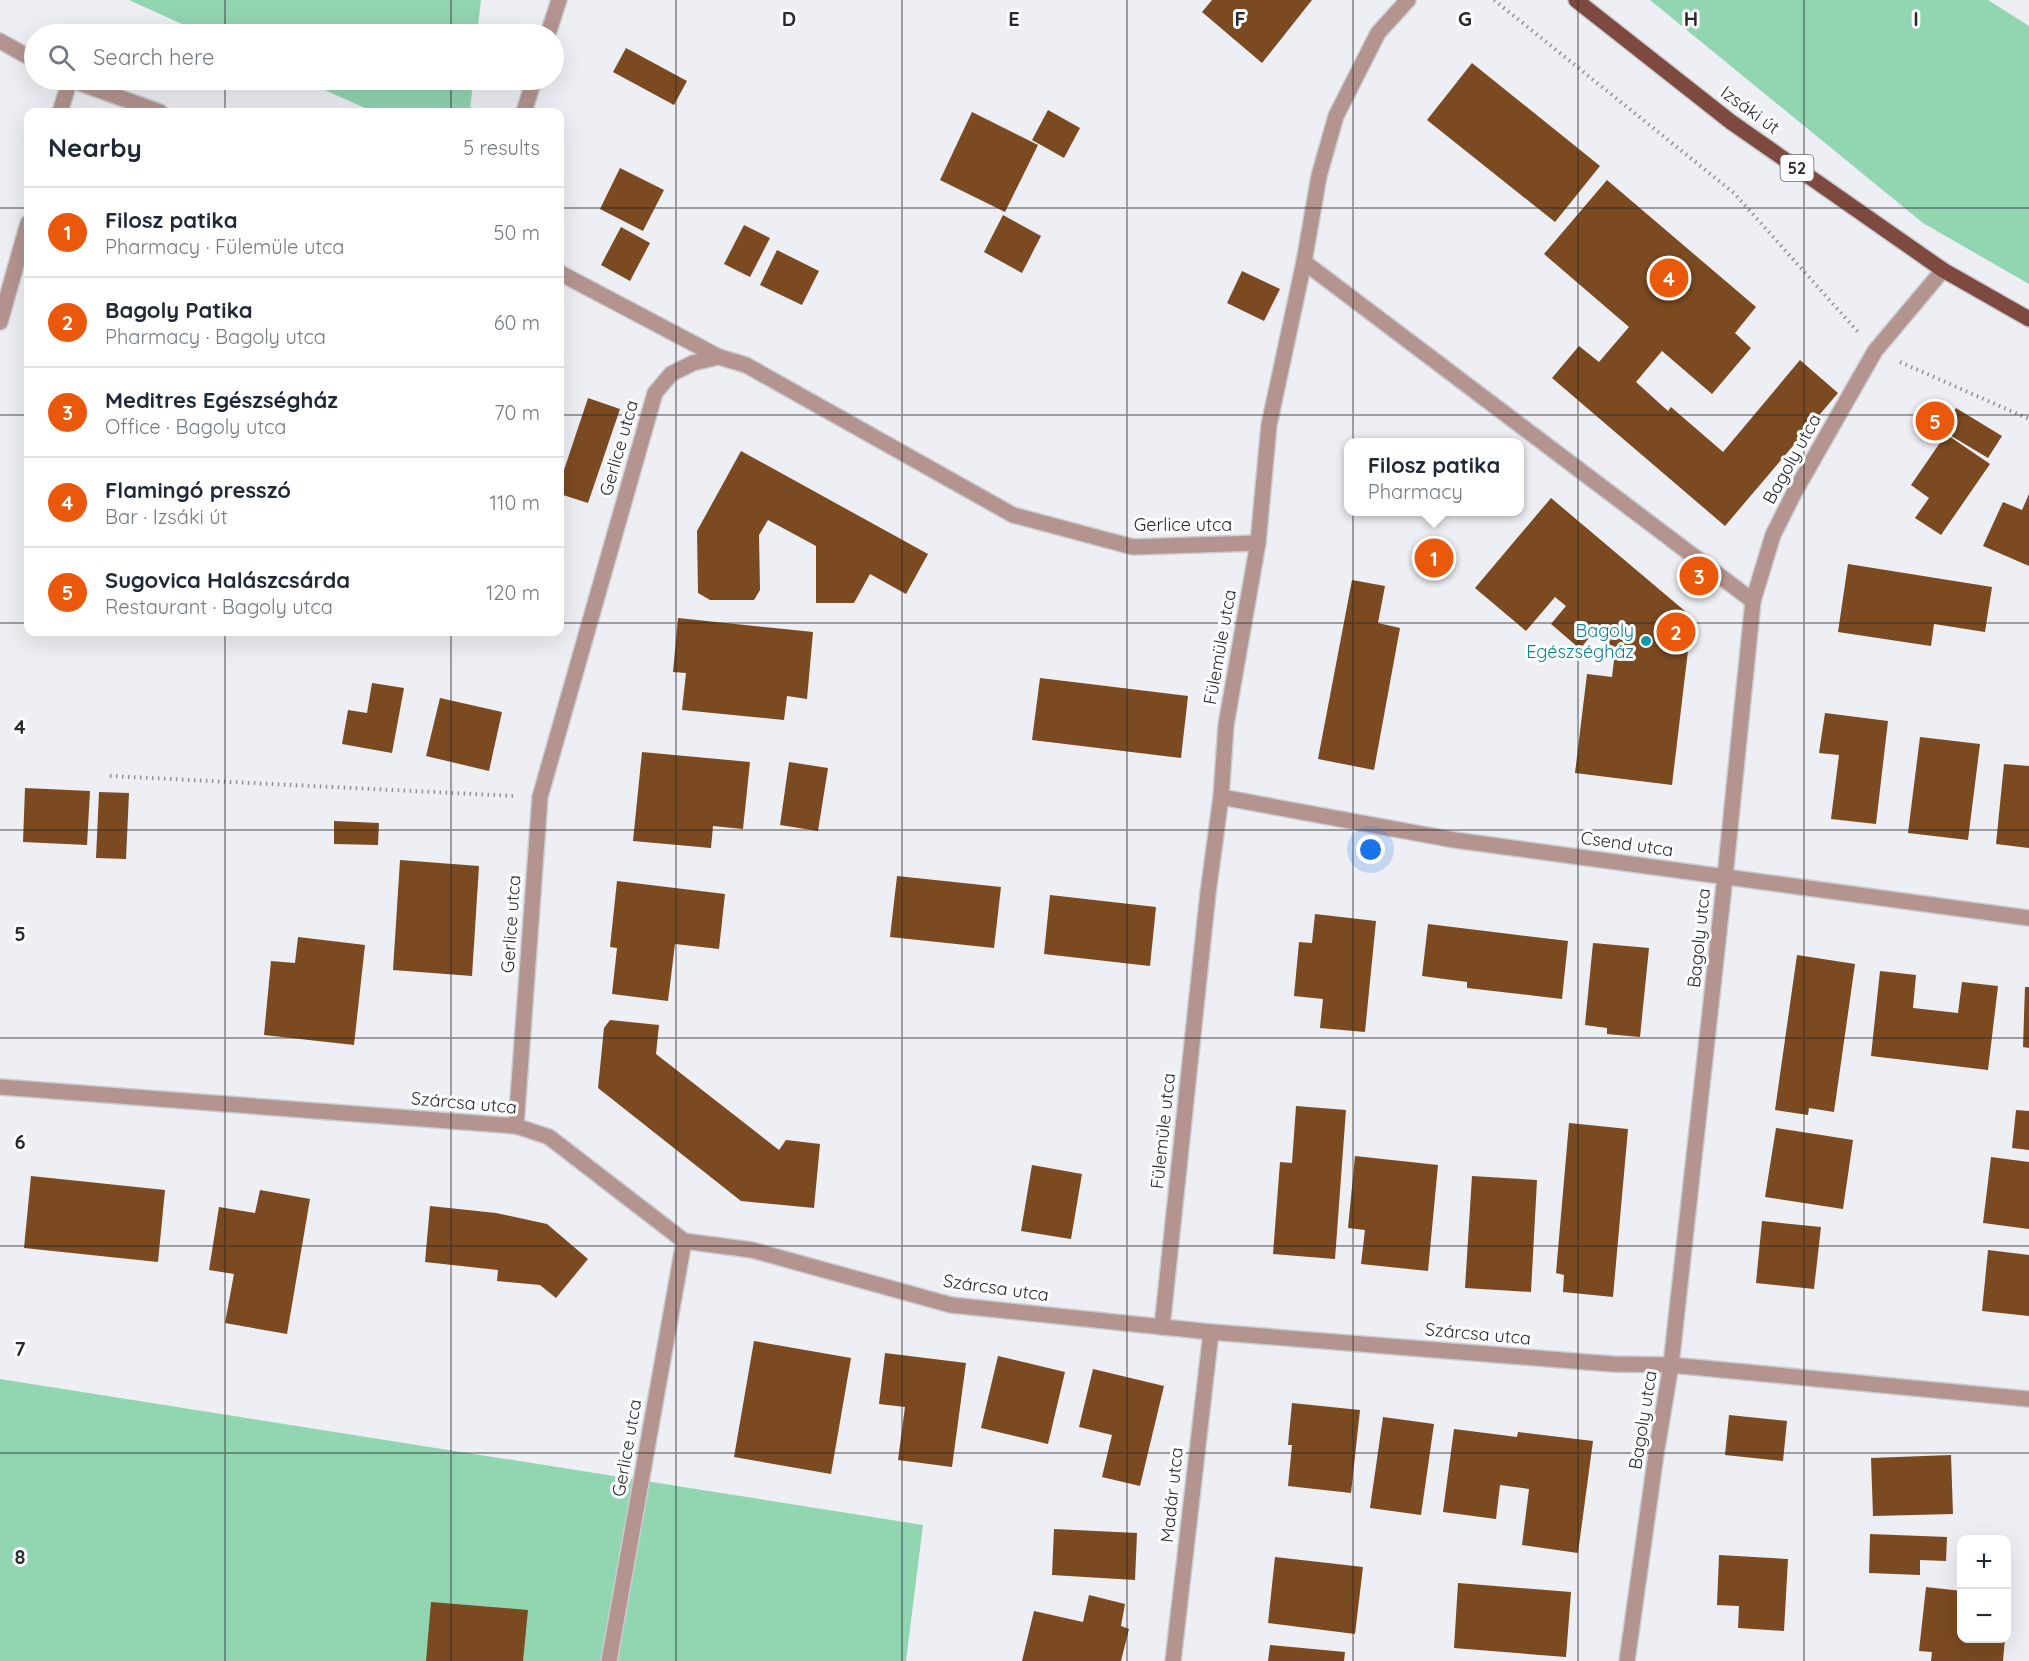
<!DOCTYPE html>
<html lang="en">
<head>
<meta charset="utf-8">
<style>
	:root { --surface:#fff; --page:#f6f6f7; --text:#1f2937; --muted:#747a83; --line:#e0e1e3; --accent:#ea580c }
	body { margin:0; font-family:Quicksand,sans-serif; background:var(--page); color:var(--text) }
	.controls { position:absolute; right:18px; bottom:18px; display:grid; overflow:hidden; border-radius:12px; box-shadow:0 6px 24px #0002 }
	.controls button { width:54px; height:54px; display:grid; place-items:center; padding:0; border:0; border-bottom:2px solid var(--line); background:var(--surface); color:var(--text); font:30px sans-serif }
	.you { position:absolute; left:1371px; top:850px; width:21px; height:21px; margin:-15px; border:4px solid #fff; border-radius:50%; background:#1a73e8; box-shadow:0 0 0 9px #1a73e833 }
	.badge { display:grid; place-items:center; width:39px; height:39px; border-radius:50%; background:var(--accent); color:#fff; font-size:20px; font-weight:700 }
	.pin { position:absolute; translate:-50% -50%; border:3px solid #fff; box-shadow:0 2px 6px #0006 }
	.popup { position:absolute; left:1344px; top:438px; width:180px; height:78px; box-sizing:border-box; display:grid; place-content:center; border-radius:12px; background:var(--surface); filter:drop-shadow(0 2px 4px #0005); font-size:20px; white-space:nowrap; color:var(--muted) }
	.popup b { font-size:22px; color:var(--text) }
	.popup::after { content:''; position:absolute; left:50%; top:100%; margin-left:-12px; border:12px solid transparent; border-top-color:var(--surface) }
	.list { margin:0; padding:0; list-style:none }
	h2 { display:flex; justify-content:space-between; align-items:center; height:78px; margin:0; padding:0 24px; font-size:26px }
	h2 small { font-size:20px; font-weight:400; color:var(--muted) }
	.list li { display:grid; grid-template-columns:39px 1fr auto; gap:18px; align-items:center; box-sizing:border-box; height:90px; padding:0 24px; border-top:2px solid var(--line) }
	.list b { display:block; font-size:22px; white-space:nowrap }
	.list p { margin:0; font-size:20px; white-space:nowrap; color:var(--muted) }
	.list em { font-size:20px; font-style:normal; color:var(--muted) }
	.icon { flex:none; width:33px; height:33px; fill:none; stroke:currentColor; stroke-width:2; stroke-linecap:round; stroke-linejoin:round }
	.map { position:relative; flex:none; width:2029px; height:1661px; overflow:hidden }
	.search { position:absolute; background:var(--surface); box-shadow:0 6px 24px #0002; left:24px; top:24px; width:540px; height:66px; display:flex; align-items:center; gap:15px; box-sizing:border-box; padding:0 21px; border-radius:33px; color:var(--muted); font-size:22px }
	.panel { position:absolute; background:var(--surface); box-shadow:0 6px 24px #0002; left:24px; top:108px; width:540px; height:528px; border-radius:12px }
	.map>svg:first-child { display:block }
	.green { fill:#92d5b1 }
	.building { fill:#7b4a20 }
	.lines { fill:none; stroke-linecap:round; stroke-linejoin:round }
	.minor-casing { stroke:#caccd0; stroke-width:18 }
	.primary-casing { stroke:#caccd0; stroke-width:18 }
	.path { stroke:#919296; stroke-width:4; stroke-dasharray:1.5 4.5; stroke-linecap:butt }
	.minor { stroke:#b4948e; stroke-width:15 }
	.primary { stroke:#7e493f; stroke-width:15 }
	.grid { fill:none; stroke:#2a2a2c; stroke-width:1.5; stroke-opacity:0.55 }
	.culture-dot { fill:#0f9aa8; stroke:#fcfdfe; stroke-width:2 }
	.labels { text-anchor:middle; stroke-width:6; stroke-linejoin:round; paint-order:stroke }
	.shield { fill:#fcfdfe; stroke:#69696b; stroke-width:1.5 }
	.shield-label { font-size:16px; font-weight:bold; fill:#2a2a2c }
	.street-label { font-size:18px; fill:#2a2a2c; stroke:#fcfdfe }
	.culture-label { font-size:18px; fill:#0d838f; stroke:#fcfdfe; text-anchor:end }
	.grid-label { font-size:20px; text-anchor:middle; font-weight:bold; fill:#2a2a2c; stroke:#fcfdfe; stroke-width:6; stroke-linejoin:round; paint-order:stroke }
</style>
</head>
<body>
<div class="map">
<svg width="2029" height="1661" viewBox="0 0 2029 1661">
	<rect width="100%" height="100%" fill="#edeff4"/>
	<g class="green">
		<path d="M129,0h352l-4,34h-273z"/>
		<path d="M1650,0h338l41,26v258l-106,-61z"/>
		<path d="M302,80h171l-3,32h-96z"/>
		<path d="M0,1379l923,146 -17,136h-906z"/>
	</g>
	<g class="building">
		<path d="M1212,0h100l-50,63 -60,-51z"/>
		<path d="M626,48l61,33 -13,24 -61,-33z"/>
		<path d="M1472,63l128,103 -45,56 -128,-102z"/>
		<path d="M1048,110l32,18 -16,30 -32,-18z"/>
		<path d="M972,112l66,33 -33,67 -65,-32z"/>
		<path d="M620,168l44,22 -21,41 -43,-22z"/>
		<path d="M1607,180l149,127 -21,26 16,15 -39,46 -50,-43 -26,31 32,29 3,-4 52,45 77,-92 38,33 -113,133 -173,-148 27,-32 20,16 30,-35 -85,-73z"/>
		<path d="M1003,215l38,21 -19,37 -38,-21z"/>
		<path d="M744,225l26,13 -20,39 -26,-13z"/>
		<path d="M621,227l29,16 -20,38 -29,-16z"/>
		<path d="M777,250l42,21 -17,34 -42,-20z"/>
		<path d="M1242,271l38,18 -16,32 -37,-18z"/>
		<path d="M588,398l32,11 -32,94 -28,-9v-12z"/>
		<path d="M1956,408l46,28 -14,22 -45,-27z"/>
		<path d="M1946,434l44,30 -49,71 -26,-17 14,-20 -18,-13z"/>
		<path d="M741,451l187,103 -22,40 -36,-20 -16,29h-38v-57l-48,-26 -9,15 1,55 -6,10h-44l-12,-7 -1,-62z"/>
		<path d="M2029,494v72l-46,-20 20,-44 19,8z"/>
		<path d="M1551,498l141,119 -20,168 -97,-12 12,-99 25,3 3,-25 -22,-19 -13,16 -29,-25 15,-18 -11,-9 -29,34 -51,-43z"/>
		<path d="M1848,564l144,23 -7,45 -51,-8 -3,22 -93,-14z"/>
		<path d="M1352,580l33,6 -7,37 22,5 -26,142 -56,-11z"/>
		<path d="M678,618l135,14 -6,67 -20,-3 -3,24 -102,-10 4,-37 -13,-1z"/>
		<path d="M1040,678l148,18 -7,62 -149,-18z"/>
		<path d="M372,683l32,5 -12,65 -50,-9 6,-34 19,3z"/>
		<path d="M440,698l62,14 -13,59 -63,-15z"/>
		<path d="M1825,713l63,8 -12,103 -45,-5 8,-64 -20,-2z"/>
		<path d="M1920,737l60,7 -12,96 -60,-7z"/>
		<path d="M642,752l108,10 -7,67 -30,-3 -2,22 -78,-7z"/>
		<path d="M789,762l39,6 -10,63 -38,-6z"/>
		<path d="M2004,764l25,2v82l-33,-4z"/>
		<path d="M25,788l65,3 -3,54 -64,-3z"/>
		<path d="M99,792l30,1 -3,66 -30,-1z"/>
		<path d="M334,821l45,2 -1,22 -44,-1z"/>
		<path d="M400,860l79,6 -7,110 -79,-6z"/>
		<path d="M897,876l104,11 -7,61 -104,-11z"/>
		<path d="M617,881l108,13 -6,55 -44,-5 -7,57 -56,-7 5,-46 -7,-1z"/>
		<path d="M1050,895l106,12 -6,59 -106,-12z"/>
		<path d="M1315,914l61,7 -11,111 -45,-4 3,-29 -29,-3 5,-54 13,1z"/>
		<path d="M1428,924l140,17 -6,58 -95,-11v-6l-45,-6z"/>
		<path d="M298,937l67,8 -11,100 -90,-10 7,-74 24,2z"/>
		<path d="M1593,943l56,5 -9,89 -33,-3v-6l-22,-3z"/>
		<path d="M1797,955l58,9 -21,148 -25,-4 -1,7 -33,-5z"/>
		<path d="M1880,971l36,4 -3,33 45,5 4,-31 36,4 -10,84 -117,-14z"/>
		<path d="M2025,987h4v61l-6,-1z"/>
		<path d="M610,1020l49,5 -3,29 123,96 7,-10 34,4 -6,64 -73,-7 -143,-113 6,-60z"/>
		<path d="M1296,1106l50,4 -11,149 -62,-5 7,-92 12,1z"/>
		<path d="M2016,1110l13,1v39l-17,-2z"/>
		<path d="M1569,1123l59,6 -15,168 -50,-5 1,-17 -8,-2z"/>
		<path d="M1776,1128l77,12 -10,69 -78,-12z"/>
		<path d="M1355,1156l83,9 -10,106 -67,-7 4,-34 -17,-2z"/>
		<path d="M1991,1157l38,5v67l-46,-6z"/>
		<path d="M1032,1165l50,9 -11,65 -50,-8z"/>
		<path d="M31,1176l134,14 -7,72 -134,-14z"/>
		<path d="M1472,1176l65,4 -6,112 -66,-4z"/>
		<path d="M260,1190l50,9 -23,135 -62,-11 9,-49 -25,-4 10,-63 36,6z"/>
		<path d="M430,1206l66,7 51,11 41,35 -32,39 -16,-13 -43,-4 1,-11 -73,-8z"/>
		<path d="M1762,1221l59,6 -7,62 -58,-6z"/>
		<path d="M1988,1250l41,5v61l-47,-5z"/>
		<path d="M754,1341l97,17 -20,116 -97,-17z"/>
		<path d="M885,1353l81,10 -14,104 -54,-7 7,-53 -26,-3z"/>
		<path d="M998,1356l67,16 -17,72 -67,-16z"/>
		<path d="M1093,1369l71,17 -24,100 -38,-9 10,-42 -33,-8z"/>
		<path d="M1292,1403l68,7 -9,83 -63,-7 4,-41h-4z"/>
		<path d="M1729,1415l58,6 -4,40 -58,-6z"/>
		<path d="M1383,1417l51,7 -13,91 -51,-7z"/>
		<path d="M1454,1429l63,8 1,-5 75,9 -15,112 -56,-8 7,-56 -29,-4 -4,34 -53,-7z"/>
		<path d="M1951,1455l2,59 -80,2 -2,-58z"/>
		<path d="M1054,1529l83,4 -2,47 -83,-5z"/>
		<path d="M1870,1534l77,3 -1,24 -26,-1v15l-51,-2z"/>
		<path d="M1719,1555l69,4 -4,72 -46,-3 1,-22 -22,-1z"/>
		<path d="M1275,1557l88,10 -8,67 -87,-11z"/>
		<path d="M1458,1583l113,9 -5,65 -112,-9z"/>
		<path d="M1926,1587l36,4v47h43l-2,23h-72l1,-9 -13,-1z"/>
		<path d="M1089,1595l36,9 -4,22 8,3 -8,32h-99l12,-50 49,11z"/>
		<path d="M431,1602l97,8 -5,51h-97z"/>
		<path d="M1270,1645l75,7 -1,9h-76z"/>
	</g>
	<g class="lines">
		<g class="minor-casing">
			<g id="minor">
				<path d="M548,34l11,-34"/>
				<path d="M0,41l34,19"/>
				<path d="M71,80l89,32"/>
				<path d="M60,112l10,-32"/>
				<path d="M524,112l10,-32"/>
				<path d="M1304,262l449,339"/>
				<path d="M560,273l159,84"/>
				<path d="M0,322l28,-99"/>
				<path d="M1221,797l233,43 575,78"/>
				<path d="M0,1087l516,39 33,11 135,104 68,9 199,55 260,27 401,32 59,1 358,34"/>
				<path d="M516,1126l24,-329 115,-404 16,-19 22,-11 26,-6 27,8 267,150 120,32 125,-4"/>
				<path d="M1162,1327l46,-434 13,-96 5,-72 32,-182 11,-118 35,-163 15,-86 17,-60 42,-83 30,-33"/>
				<path d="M609,1661l75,-420"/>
				<path d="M1173,1661l38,-329"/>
				<path d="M1627,1661l29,-207 15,-89 54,-488 28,-276 20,-66 21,-42 81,-142 68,-81"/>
			</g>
		</g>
		<g class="primary-casing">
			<path id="primary" d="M1576,0l155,122 212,148 86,49"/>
		</g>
		<g class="path">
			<path d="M1494,0l240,193 124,139"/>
			<path d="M1900,362l129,57"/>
			<path d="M110,776l404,20"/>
		</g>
		<use href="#minor" class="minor"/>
		<use href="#primary" class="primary"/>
	</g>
	<path class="grid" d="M225,0v34M451,0v34M676,0v1661M902,0v1661M1127,0v1661M1353,0v1661M1578,0v1661M1804,0v1661M225,80v32M451,80v32M0,208h28M560,208h1469M0,415h28M560,415h1469M0,623h28M560,623h1469M225,632v1029M451,632v1029M0,830h2029M0,1038h2029M0,1246h2029M0,1453h2029"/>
	<circle class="culture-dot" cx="1646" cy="641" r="6"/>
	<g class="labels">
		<rect class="shield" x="1780.5" y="155" width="33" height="26" rx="4.5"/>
		<g class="shield-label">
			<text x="1797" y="174">52</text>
		</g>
		<g class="street-label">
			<text transform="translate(1750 110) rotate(36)" y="6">Izsáki út</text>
			<text transform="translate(619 448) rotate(-74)" y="6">Gerlice utca</text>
			<text transform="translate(1792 459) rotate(-61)" y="6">Bagoly utca</text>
			<text x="1183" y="531">Gerlice utca</text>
			<text transform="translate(1220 647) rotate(-80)" y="6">Fülemüle utca</text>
			<text transform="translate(1627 844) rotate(8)" y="6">Csend utca</text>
			<text transform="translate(511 924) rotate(-86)" y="6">Gerlice utca</text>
			<text transform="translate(1699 938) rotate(-84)" y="6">Bagoly utca</text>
			<text transform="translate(464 1103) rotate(5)" y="6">Szárcsa utca</text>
			<text transform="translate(1163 1131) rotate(-84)" y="6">Fülemüle utca</text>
			<text transform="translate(996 1288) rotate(8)" y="6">Szárcsa utca</text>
			<text transform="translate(1478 1334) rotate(5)" y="6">Szárcsa utca</text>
			<text transform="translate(1643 1420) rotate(-81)" y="6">Bagoly utca</text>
			<text transform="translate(627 1448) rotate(-80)" y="6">Gerlice utca</text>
			<text transform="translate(1172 1495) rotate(-84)" y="6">Madár utca</text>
		</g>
		<g class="culture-label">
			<text x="1634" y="637">Bagoly<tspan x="1634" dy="21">Egészségház</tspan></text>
		</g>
	</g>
	<g class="grid-label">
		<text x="789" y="26">D</text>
		<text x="1014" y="26">E</text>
		<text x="1240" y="26">F</text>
		<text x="1465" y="26">G</text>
		<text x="1691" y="26">H</text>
		<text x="1916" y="26">I</text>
		<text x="20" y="734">4</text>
		<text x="20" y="941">5</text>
		<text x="20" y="1149">6</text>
		<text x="20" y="1356">7</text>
		<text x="20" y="1564">8</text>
	</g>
</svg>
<div class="controls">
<button>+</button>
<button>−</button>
</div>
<div class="you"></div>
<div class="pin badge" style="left:1434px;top:558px">1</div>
<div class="popup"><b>Filosz patika</b>Pharmacy</div>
<div class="pin badge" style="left:1676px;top:632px">2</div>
<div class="pin badge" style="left:1699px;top:576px">3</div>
<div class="pin badge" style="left:1669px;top:278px">4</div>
<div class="pin badge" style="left:1935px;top:421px">5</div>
<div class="search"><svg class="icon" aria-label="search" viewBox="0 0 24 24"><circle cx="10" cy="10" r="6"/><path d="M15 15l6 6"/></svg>Search here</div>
<section class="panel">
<h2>Nearby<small>5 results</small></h2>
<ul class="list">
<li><span class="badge">1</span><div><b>Filosz patika</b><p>Pharmacy · Fülemüle utca</p></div><em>50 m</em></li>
<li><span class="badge">2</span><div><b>Bagoly Patika</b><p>Pharmacy · Bagoly utca</p></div><em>60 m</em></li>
<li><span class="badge">3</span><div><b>Meditres Egészségház</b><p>Office · Bagoly utca</p></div><em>70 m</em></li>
<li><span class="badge">4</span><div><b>Flamingó presszó</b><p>Bar · Izsáki út</p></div><em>110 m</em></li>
<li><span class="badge">5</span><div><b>Sugovica Halászcsárda</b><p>Restaurant · Bagoly utca</p></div><em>120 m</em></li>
</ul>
</section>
</div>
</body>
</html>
